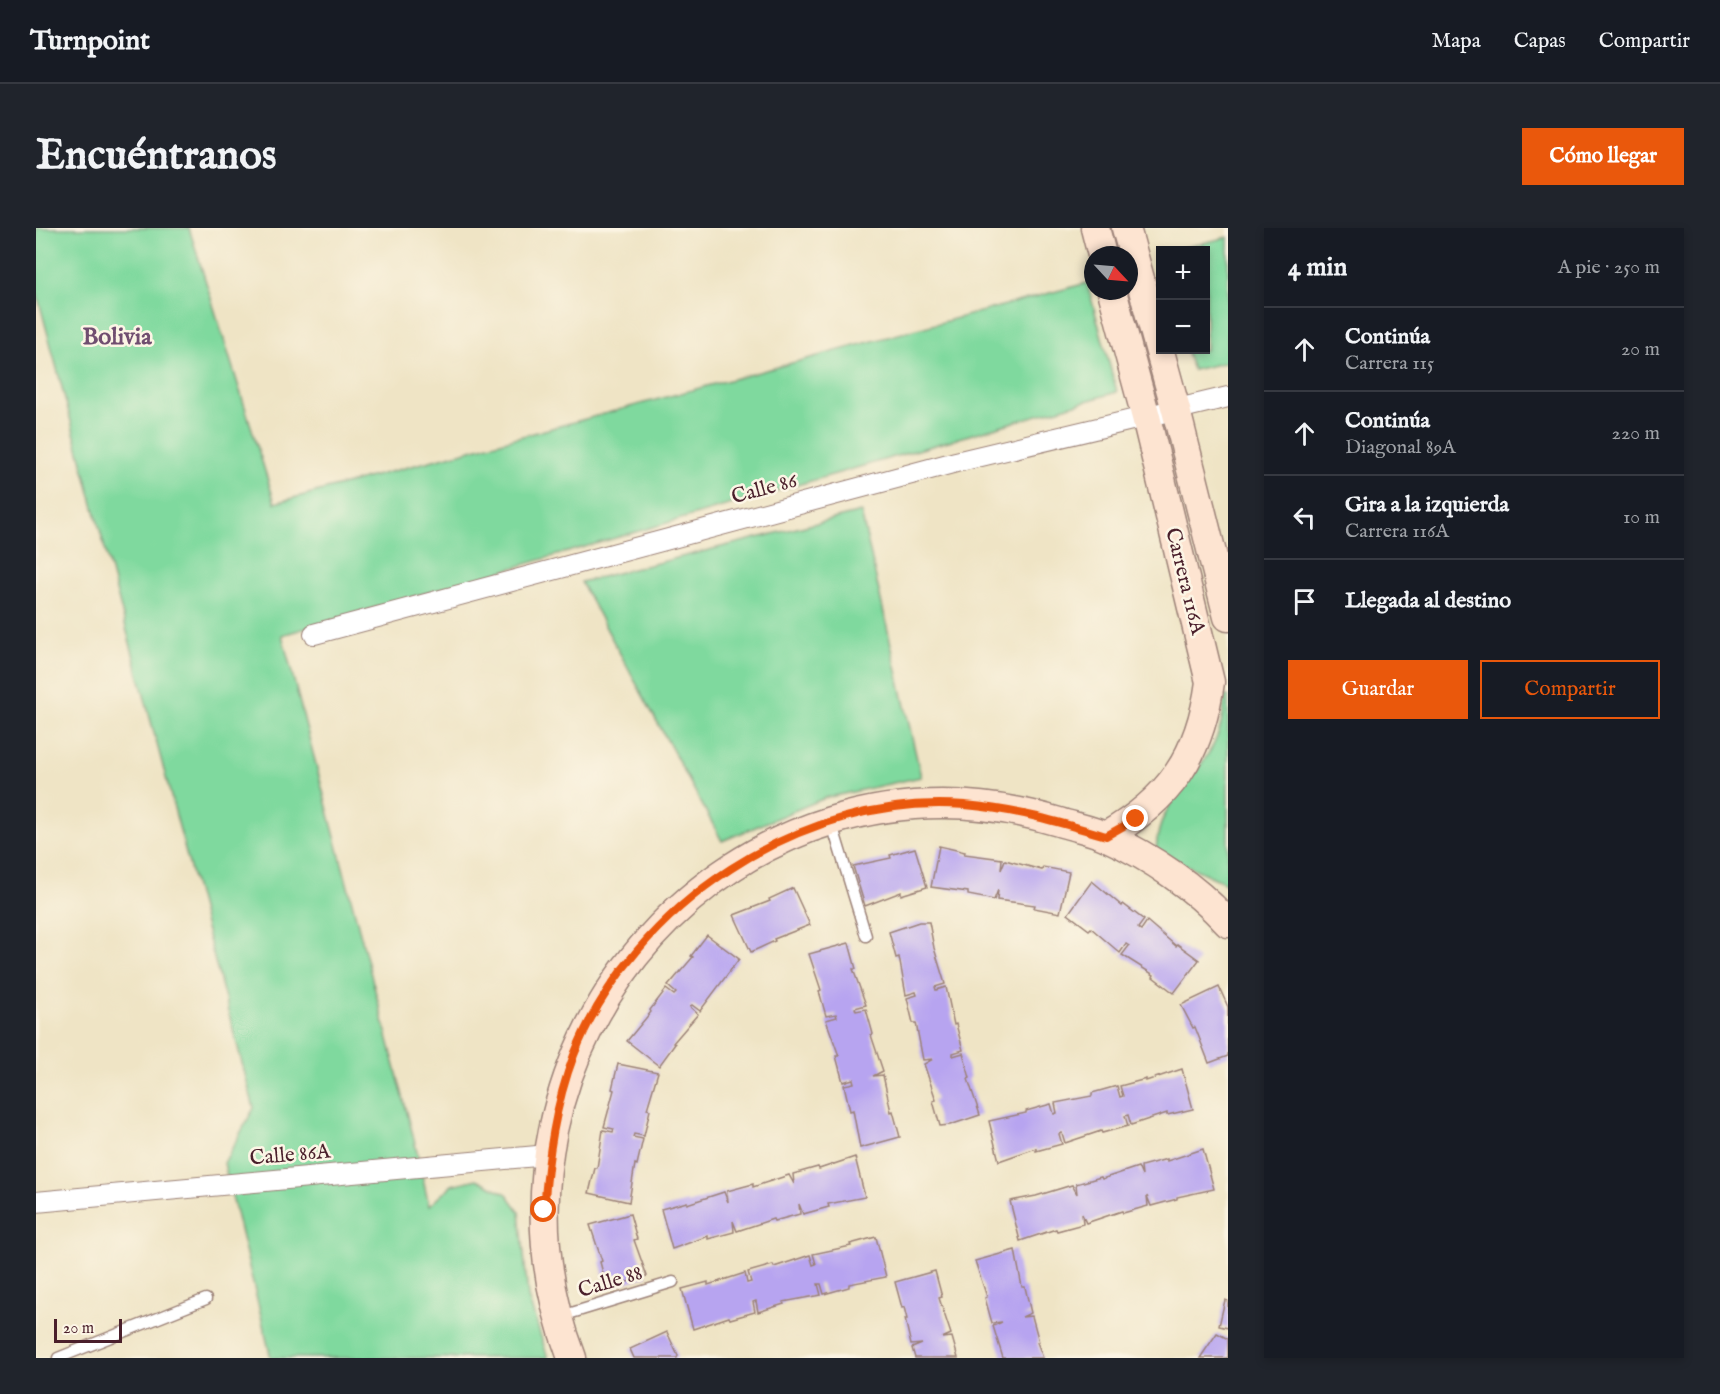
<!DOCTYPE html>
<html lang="es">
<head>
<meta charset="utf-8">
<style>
	:root { --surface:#171b24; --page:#20242c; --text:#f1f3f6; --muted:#9ea1a6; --line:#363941; --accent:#ea580c }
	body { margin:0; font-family:"IM FELL English",serif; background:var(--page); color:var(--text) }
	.controls { position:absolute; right:18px; top:18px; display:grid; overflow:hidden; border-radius:0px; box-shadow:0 3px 9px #0003 }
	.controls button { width:54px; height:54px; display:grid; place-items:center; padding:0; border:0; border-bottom:2px solid var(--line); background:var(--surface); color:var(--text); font:30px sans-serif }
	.compass { position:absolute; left:1048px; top:18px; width:54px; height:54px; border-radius:50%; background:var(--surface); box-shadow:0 3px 9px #0003; rotate:116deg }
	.scale { position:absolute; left:18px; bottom:15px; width:68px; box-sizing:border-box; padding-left:6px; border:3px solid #4a1f2b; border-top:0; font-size:16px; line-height:21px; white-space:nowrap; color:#4a1f2b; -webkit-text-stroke:4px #fcf5e5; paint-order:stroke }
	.stop { position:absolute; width:18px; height:18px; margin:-14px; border:4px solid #ea580c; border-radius:50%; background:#fff }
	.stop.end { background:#ea580c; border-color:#fff; box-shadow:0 2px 6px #0008 }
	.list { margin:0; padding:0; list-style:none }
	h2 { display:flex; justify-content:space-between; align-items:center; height:78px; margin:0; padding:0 24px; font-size:26px }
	h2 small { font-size:20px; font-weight:400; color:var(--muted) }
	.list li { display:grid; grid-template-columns:39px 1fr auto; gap:18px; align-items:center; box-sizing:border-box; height:84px; padding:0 24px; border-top:2px solid var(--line) }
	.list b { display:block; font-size:22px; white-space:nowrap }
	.list p { margin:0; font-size:20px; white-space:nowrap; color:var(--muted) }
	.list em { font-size:20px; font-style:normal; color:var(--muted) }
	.actions { display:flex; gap:12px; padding:18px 24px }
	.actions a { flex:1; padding:14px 0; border:2px solid var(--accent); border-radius:0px; text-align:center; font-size:21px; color:var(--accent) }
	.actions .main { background:var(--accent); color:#fff }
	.icon { flex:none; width:33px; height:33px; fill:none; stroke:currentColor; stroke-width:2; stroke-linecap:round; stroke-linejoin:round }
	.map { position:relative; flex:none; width:1192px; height:1130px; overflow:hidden; border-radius:0px }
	header { display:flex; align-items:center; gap:36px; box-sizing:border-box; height:84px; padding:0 30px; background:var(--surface); border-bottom:2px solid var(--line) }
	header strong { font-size:28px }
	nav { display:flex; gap:33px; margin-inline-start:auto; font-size:21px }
	.intro { display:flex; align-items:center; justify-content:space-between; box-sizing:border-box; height:144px; padding:0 36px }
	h1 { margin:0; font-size:42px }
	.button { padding:15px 27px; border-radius:0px; background:var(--accent); color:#fff; font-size:21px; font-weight:700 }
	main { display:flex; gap:36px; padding:0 36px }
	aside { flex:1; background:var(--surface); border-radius:0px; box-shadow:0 3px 9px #0003 }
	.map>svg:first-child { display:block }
	.green { fill:#7fd99e; stroke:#647c64; stroke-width:1.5 }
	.building { fill:#b7a4f0 }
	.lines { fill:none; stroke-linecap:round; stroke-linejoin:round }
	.lane-casing { stroke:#9c8278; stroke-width:13 }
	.street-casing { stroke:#9c8278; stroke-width:22 }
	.secondary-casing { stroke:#9c8278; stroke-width:31 }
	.lane { stroke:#fff; stroke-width:10 }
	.street { stroke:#fff; stroke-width:20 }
	.secondary { stroke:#fde4d1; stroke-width:28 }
	.route { stroke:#ea580c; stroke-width:8 }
	.labels { text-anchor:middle; stroke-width:5; stroke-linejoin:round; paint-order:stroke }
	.street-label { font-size:21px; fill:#4a1f2b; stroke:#fcf5e5 }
	.quarter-label { font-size:24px; font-weight:bold; fill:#704e70; stroke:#fcf5e5 }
</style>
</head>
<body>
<header>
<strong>Turnpoint</strong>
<nav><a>Mapa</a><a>Capas</a><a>Compartir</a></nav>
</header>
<div class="intro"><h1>Encuéntranos</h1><a class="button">Cómo llegar</a></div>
<main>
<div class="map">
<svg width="1192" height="1130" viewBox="0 0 1192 1130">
	<rect width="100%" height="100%" fill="#fcf5e5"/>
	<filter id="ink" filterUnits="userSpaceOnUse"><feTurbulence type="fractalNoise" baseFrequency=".0167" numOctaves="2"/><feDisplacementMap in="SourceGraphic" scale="12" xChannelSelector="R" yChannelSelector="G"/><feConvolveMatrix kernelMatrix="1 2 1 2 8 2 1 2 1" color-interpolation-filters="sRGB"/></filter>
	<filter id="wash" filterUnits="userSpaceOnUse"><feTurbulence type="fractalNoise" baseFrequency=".008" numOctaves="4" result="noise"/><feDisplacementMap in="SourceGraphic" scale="24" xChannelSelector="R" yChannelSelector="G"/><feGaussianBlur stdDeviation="1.35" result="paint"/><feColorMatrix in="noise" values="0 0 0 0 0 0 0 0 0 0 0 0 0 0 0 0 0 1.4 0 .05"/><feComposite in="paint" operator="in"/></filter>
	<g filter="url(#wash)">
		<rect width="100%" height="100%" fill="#efe4c5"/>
		<g class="green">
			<path d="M0,0h153l86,275 812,-220 30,109 -835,243 131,500 16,71 23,-21 25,-6 30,15 13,18 8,85 20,61h-277l-47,-195 30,-55 -218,-818z"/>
			<path d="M1192,9v125l-35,8 -7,-20h20v-100h-32z"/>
			<path d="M825,284l60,265 -96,21 -103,43 -141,-259z"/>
			<path d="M1188,468h4v188l-72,-33c2,-68 70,-79 68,-155z"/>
		</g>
		<g id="blocks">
			<g class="building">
				<path d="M903,618l26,6 -1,2 38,5 -1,11 4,-10 37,10 1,-3 26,5 -9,41 -26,-5 1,-3 -38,-5 1,-10 -4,10 -26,-5v-3l-37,-5z"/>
				<path d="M879,620l12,39 -26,8v-3l-36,14 -12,-40 38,-8 -1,-3z"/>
				<path d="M1056,653l30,25 1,-2 21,16 -6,8 3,2 6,-9 29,25 1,-2 22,16 -25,33 -21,-16 1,-2 -32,-20 7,-9 -3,-2 -6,9 -29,-25 -2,2 -21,-16z"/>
				<path d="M757,660l17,37 -36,14 1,2 -24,11 -17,-37 36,-14 -1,-2z"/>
				<path d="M883,694h10l5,26 11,36 -10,3 1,3 10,-3 8,38 2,-1 7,26 -10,3v3l10,-3 7,25 -2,1 12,36 -30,10 -10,1 -7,-25 3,-1 -12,-36 9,-5 -10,1 -7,-37h-3l-6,-25 10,-3 -1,-3 -10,3 -7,-38 -3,1 -7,-26z"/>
				<path d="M671,707l32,24 -39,52 -8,-6 -2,2 8,7 -25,29 2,1 -16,22 -32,-25 24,-29 -1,-2 16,-21 8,6 2,-2 -8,-7 25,-29 -2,-1z"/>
				<path d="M813,715l7,26h-3l13,36 -11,3 1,3 10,-2 7,25 -2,1 12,36 -10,5 10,-1 8,37 2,-1 7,26 -40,11 -7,-38 -3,1 -6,-26 10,-2 -1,-4 -10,3 -7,-26h3l-13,-36 11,-3 -1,-3 -10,2 -7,-25 2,-1 -12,-36z"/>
				<path d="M1183,759l9,20v49l-19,7 -14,-36 -2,1 -12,-23z"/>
				<path d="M582,836l40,8 -11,37 3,1 -6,26 -10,-2 -1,3 10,2 -6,26 -2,-1 -6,38 -40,-9 6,-25h2l6,-38 10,2 1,-3 -10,-2 10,-37 -2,-1z"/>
				<path d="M1146,841l11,40 -26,6v-2l-36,12 -3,-10 -3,1 3,10 -26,7 -1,-2 -36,12 -3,-10 -3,1 3,10 -26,7v-3l-37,13 -10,-40 37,-8v-2l25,-7 3,10 3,-1 -2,-10 37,-7v-3l25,-7 3,11 3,-1 -3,-10 26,-7v2z"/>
				<path d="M1167,921l11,40 -37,8v2l-26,7 -4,-10 1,10 -25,7 -1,-2 -36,12 -4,-9 1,10 -26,7 -1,-2 -36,12 -10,-40 26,-5 36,-11 5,9 -1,-10 25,-7 1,2 36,-12 4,9 -1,-10 26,-7v2z"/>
				<path d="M819,929l10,40 -37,7 1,3 -26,7 -4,-10 1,10 -26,7 -1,-2 -36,12 -4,-10 1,11 -26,7v-3l-36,13 -11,-40 26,-7v2l37,-12 4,10 -1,-11 26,-7v3l36,-12 5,9 -1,-10 25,-7 1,2z"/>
				<path d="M594,986l7,25 -3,1 13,36 -40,12 -7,-26 2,-1 -12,-36z"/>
				<path d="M840,1009l10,40 -37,7v3l-25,7 -3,-10h-3l3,11 -38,7 1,2 -26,8 -2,-11 -3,1 2,10 -25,7 -1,-2 -36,12 -11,-40 26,-7v3l37,-12 2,10 4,-1 -3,-10 25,-7 1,2 36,-12 3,10 3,-1 -3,-10 38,-8 -1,-2z"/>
				<path d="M979,1022l7,37h3l6,26 -9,4 10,-1 7,26h-2l6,16h-40l-10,-32 9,-4 -10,1 -7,-25 2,-1 -12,-36z"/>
				<path d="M899,1043l7,26 -3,1 12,36 -9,4 10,-1 6,21h-43l-3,-10 10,-4 -11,1 -6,-26h2l-3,-12 -2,1 -7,-26z"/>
				<path d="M1189,1072l3,1v27l-9,-2z"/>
				<path d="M631,1104l11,24 -1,2h-43l-4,-9z"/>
				<path d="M1181,1105l11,6v19h-28z"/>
			</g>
		</g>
	</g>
	<g filter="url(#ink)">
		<use href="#blocks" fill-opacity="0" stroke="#9c8278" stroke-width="1.5"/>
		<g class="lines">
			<g class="lane-casing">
				<g id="lane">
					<path d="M795,593l35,115"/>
					<path d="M529,1087l108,-33"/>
					<path d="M22,1130l148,-59"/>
				</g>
			</g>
			<g class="street-casing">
				<g id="street">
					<path d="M278,406l642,-172 272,-65"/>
					<path d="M0,974l512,-47"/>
				</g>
			</g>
			<g class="secondary-casing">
				<g id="secondary">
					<path d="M1059,0l7,27"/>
					<path d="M1090,0l50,182 52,207"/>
					<path d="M1070,608c64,-37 94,-80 104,-154l-64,-265 -34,-126"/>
					<path d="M536,1130c-118,-310 166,-634 487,-536 16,5 33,8 48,15 44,20 88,50 121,86"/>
				</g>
			</g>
			<use href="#lane" class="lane"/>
			<use href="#street" class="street"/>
			<use href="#secondary" class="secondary"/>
		</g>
	</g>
	<g class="lines" filter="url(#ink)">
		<path class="route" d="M508,982c4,-53 11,-105 30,-155 59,-150 228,-263 391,-250 49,4 94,17 141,31l30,-17"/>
	</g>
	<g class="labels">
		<g class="street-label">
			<text transform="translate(728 260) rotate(-15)" y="7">Calle 86</text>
			<text transform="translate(1150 353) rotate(76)" y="7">Carrera 116A</text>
			<text transform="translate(254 926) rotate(-5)" y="7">Calle 86A</text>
			<text transform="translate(574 1053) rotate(-17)" y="7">Calle 88</text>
		</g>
		<g class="quarter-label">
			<text x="81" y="116">Bolivia</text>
		</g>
	</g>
</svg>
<div class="controls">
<button>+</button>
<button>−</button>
</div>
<svg class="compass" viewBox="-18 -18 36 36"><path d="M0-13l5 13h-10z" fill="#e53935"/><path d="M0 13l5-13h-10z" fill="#9ea1a6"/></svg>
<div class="scale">20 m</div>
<div class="stop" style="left:508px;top:982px"></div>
<div class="stop end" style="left:1100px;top:591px"></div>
</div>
<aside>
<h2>4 min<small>A pie · 250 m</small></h2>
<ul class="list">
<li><svg class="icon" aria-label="ahead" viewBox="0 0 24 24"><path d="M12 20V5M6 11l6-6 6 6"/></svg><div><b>Continúa</b><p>Carrera 115</p></div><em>20 m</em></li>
<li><svg class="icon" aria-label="ahead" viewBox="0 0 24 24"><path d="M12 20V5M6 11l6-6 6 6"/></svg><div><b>Continúa</b><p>Diagonal 89A</p></div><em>220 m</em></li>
<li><svg class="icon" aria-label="left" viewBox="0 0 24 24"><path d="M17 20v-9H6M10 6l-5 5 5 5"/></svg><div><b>Gira a la izquierda</b><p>Carrera 116A</p></div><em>10 m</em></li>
<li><svg class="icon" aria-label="arrive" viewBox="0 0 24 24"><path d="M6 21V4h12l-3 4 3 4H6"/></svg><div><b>Llegada al destino</b></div></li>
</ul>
<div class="actions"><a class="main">Guardar</a><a>Compartir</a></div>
</aside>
</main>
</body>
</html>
